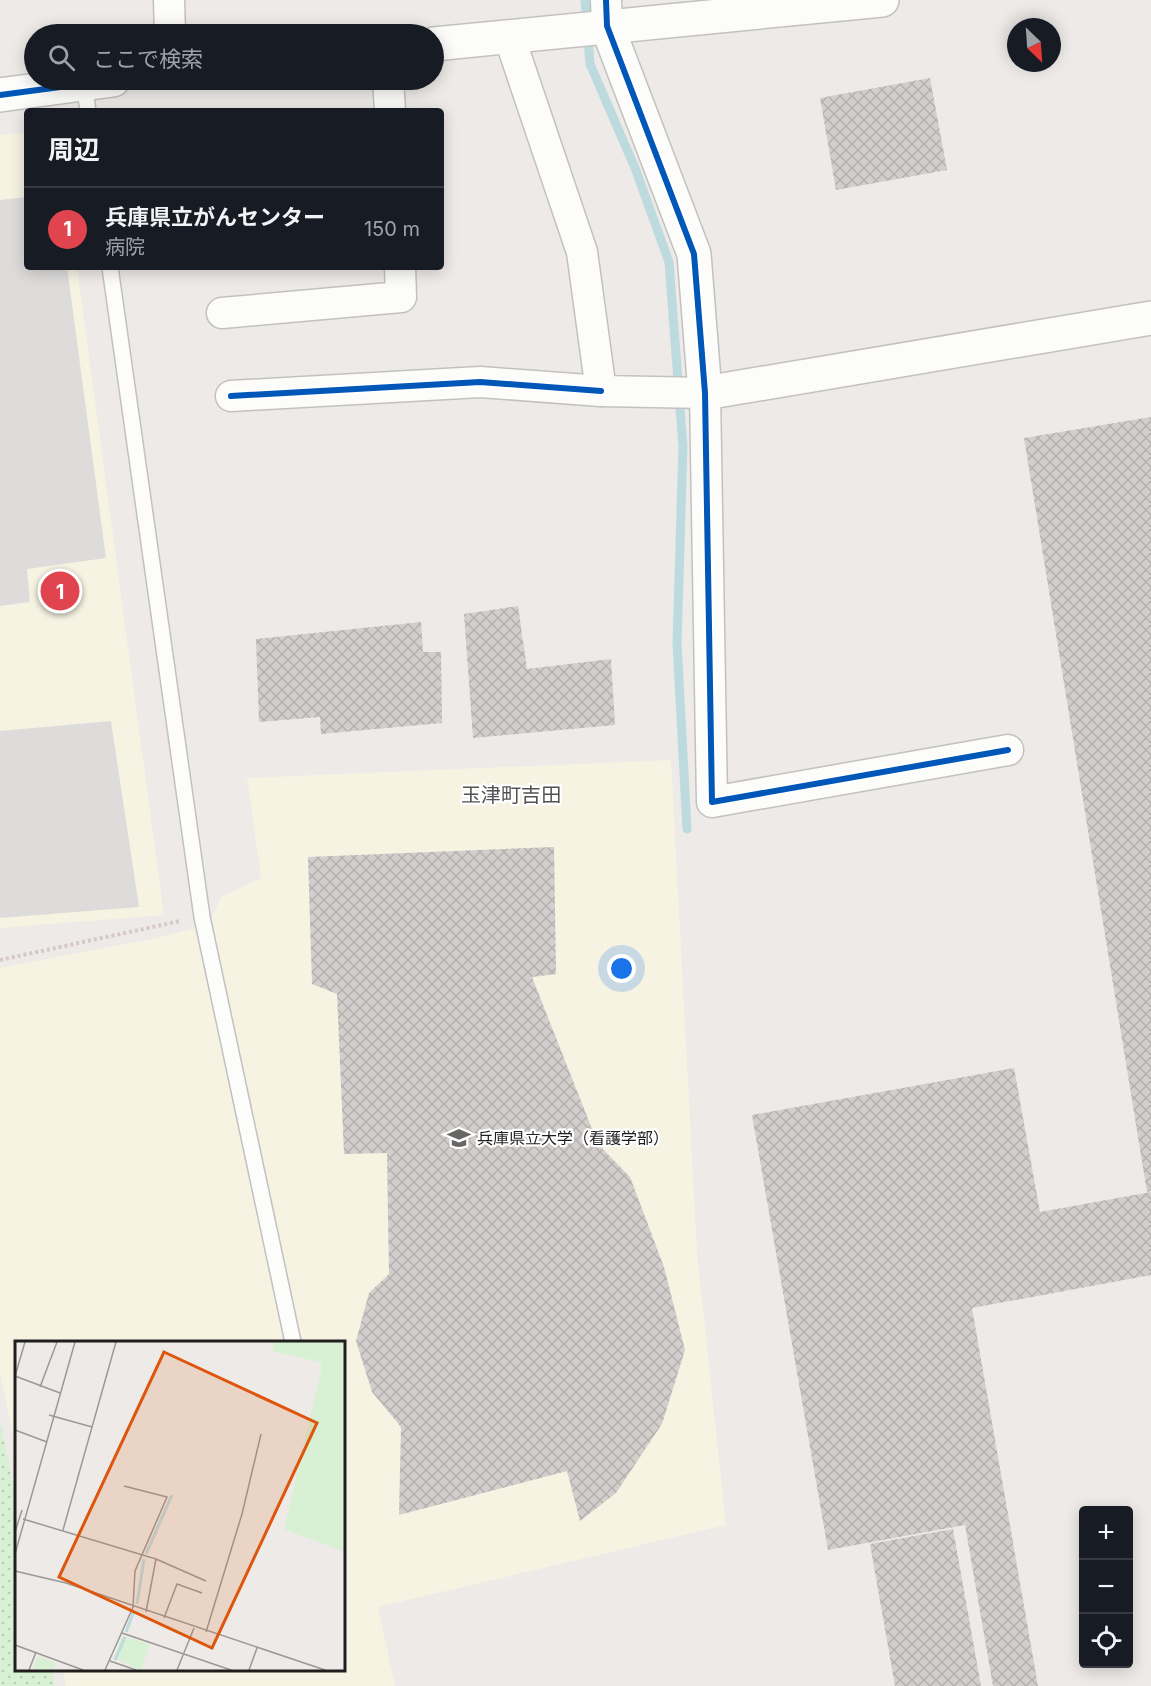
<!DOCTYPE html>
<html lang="ja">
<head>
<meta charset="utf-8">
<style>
	:root { --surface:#171b24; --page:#20242c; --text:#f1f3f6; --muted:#9ea1a6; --line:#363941; --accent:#b45309 }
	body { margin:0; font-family:Inter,"Noto Sans JP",sans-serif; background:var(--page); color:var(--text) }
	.controls { position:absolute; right:18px; bottom:18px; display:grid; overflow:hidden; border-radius:6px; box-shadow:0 3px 15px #0003 }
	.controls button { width:54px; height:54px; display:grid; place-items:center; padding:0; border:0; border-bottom:2px solid var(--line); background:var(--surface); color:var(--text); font:30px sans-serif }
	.compass { position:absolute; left:1007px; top:18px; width:54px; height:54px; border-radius:50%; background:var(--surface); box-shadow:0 3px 15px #0003; rotate:155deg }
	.you { position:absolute; left:622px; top:969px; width:21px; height:21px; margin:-15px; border:4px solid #fff; border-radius:50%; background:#1a73e8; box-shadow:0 0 0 9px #1a73e833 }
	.badge { display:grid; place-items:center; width:39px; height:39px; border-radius:50%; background:var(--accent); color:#fff; font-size:20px; font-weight:700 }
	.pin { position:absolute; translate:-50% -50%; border:3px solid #fff; box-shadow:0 2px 6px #0006 }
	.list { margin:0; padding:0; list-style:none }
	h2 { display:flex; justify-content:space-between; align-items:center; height:78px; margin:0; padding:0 24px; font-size:26px }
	h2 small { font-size:20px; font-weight:400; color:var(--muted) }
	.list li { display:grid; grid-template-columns:39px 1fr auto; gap:18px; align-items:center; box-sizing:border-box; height:84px; padding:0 24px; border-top:2px solid var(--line) }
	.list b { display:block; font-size:22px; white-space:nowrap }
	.list p { margin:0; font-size:20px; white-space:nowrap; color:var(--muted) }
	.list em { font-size:20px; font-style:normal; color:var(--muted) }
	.icon { flex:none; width:33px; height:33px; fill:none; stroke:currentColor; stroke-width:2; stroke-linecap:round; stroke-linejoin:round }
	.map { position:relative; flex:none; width:1151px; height:1686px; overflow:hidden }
	.search { position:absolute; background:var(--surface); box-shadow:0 3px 15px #0003; left:24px; top:24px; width:420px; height:66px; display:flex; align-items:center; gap:15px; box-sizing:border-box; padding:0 21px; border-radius:33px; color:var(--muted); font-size:22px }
	.panel { position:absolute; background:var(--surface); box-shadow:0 3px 15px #0003; left:24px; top:108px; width:420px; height:162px; border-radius:6px }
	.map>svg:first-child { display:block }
	.education { fill:#f6f3e3 }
	.park { fill:url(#park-dots) }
	.parking { fill:#dddcdb }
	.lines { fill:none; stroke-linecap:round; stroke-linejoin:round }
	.stream { stroke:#bddbde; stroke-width:9 }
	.building { fill:url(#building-cross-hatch) }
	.service-casing { stroke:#c3c1c0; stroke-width:18 }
	.minor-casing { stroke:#c3c1c0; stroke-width:33 }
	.tertiary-casing { stroke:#c3c1c0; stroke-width:36 }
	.path { stroke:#d6c8c7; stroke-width:4; stroke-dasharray:3 3; stroke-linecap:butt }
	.service { stroke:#fcfcfb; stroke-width:15 }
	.minor { stroke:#fcfcfb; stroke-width:30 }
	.tertiary { stroke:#fcfcfb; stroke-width:33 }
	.cycleway-casing { stroke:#fff; stroke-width:10 }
	.cycleway { stroke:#0057b8; stroke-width:6 }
	.labels { text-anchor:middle; stroke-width:4.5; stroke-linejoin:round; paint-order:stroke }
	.poi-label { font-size:16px; fill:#1f1f1f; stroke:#fff; text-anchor:start }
	.quarter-label { font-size:20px; fill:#525252; stroke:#fff }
	.inset-river { fill:none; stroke:#bddbde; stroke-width:3 }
	.inset-road { fill:none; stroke:#9b9997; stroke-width:1.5 }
	.view { fill:#de560d; fill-opacity:0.15; stroke:#de560d; stroke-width:3 }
	.inset-edge { fill:none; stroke:#1f1f1f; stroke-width:3 }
</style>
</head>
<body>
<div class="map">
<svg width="1151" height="1686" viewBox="0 0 1151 1686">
	<defs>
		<pattern id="park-dots" width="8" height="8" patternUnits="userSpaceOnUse" patternTransform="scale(1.5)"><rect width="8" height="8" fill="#d8f1d4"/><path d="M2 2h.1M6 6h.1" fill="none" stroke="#b9ceb6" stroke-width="1.8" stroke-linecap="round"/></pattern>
		<pattern id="building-cross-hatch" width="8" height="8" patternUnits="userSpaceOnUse" patternTransform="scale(1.5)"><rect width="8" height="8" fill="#d2cecc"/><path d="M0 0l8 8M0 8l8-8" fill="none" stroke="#b4b0af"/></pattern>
	</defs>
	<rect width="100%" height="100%" fill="#edeae7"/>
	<g class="education">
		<path d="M27,132v135h50l87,648 -164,13v-793z"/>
		<path d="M671,760l26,492 29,273 -348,82 17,79h-329l-3,-16h281v-328h-328v108l-16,-78v-404l151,-29 58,-14 12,-28 40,-19 -14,-100z"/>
	</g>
	<path class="park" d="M0,1420l16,79v171h36l3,16h-55z"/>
	<g class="parking">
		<path d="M27,197v70h40l39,291 -79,11 3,33 -30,4v-406z"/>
		<path d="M111,721l28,186 -139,11v-187z"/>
	</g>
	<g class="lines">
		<path class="stream" d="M585,0l5,64 45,104 34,94 14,185 -6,196 10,186"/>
	</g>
	<g class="building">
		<path d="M930,78l17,92 -111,20 -16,-92z"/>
		<path d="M1151,417v774l-4,1 -123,-754z"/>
		<path d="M518,606l9,63 84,-10 4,66 -142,13 -9,-124z"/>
		<path d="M421,622l2,30h18l1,71 -121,11 -1,-17 -61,5 -3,-83z"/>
		<path d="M554,847l2,127 -24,3 66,167 32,33 34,90 21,83 -23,74 -46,69 -36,28 -13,-50 -168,44 2,-88 -29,-35 -16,-51 13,-48 20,-19 -2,-121 -43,1 -7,-160 -25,-10 -4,-127z"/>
		<path d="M1014,1068l26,144 111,-20v83l-179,33 66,378h-45l-28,-161 -137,25 -76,-435z"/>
		<path d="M953,1529l28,157h-86l-25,-142z"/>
	</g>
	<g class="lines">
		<g class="service-casing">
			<g id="service">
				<path d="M84,83l4,28"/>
				<path d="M110,267l92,650 91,425"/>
			</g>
		</g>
		<g class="minor-casing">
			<g id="minor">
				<path d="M169,0l1,34"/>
				<path d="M606,0l1,26"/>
				<path d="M509,36l73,216 19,139 104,2 7,409 296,-52"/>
				<path d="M388,80l2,31"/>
				<path d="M222,313l179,-16 -1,-30"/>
				<path d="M231,396l249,-14 121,9"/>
			</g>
		</g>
		<g class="tertiary-casing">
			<g id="tertiary">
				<path d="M607,26l87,228 11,139 446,-75"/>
				<path d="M434,44l448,-44"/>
				<path d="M0,95l113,-15"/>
			</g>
		</g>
		<path class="path" d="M0,960l180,-39"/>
		<use href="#service" class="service"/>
		<use href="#minor" class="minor"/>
		<use href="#tertiary" class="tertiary"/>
		<g class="cycleway-casing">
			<g id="cycleway">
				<path d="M606,0l1,26 87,228 11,139 7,409 296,-52"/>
				<path d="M0,95l113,-15"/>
				<path d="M231,396l249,-14 121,9"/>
			</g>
		</g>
		<use href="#cycleway" class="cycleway"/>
	</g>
	<defs>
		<g id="university-bare" transform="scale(1.8)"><path d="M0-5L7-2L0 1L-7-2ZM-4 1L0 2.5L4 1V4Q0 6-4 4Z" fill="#676665" stroke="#fff" stroke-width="2.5" paint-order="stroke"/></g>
	</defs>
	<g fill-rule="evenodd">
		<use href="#university-bare" x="459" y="1138"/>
	</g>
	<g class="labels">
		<g class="poi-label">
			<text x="477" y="1144">兵庫県立大学（看護学部）</text>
		</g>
		<g class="quarter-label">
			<text x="511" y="802">玉津町吉田</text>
		</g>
	</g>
	<g transform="translate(15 1341)">
		<rect width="330" height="330" fill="#edeae7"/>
		<path d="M260,1h70v210l-61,-23 38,-162 -2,-5 -48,-11zM107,295l28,8 -9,26 -27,-12zM23,315l18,7 -3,7 -20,-1z" fill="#d8f1d4"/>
		<path class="inset-river" d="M131,213l26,-59M122,263l7,-45M111,291l8,-21M100,319l10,-23"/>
		<path class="inset-road" d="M0,35l45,17M0,35l10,-34M25,46l17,-45M34,74l43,12M0,89l32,12M8,178l133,40 -10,53M48,189l53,-188M0,191l7,-22M0,213l60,-212M141,218l50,22M0,230l51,12 259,87M149,277l13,-34 25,9M191,291l36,-118 19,-80M107,292l109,37M0,304l68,25M95,320l26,9M14,329l7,-18M90,329l28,-63 2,-36 32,-74 -43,-11M162,329l17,-42M234,329l8,-22"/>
		<path class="view" d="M149,11l153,71 -105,225 -153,-71z"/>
		<rect width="330" height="330" class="inset-edge"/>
	</g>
</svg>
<div class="controls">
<button>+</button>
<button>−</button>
<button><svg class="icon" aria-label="locate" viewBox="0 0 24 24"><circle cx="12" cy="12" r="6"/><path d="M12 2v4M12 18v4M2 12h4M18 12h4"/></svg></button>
</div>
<svg class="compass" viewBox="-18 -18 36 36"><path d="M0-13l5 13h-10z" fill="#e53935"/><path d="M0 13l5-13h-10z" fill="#9ea1a6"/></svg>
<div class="you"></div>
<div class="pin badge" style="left:60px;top:591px;background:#e0444e">1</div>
<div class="search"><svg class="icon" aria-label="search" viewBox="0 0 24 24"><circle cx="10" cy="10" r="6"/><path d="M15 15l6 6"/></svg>ここで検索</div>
<section class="panel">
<h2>周辺<small></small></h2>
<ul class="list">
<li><span class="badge" style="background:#e0444e">1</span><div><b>兵庫県立がんセンター</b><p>病院</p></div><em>150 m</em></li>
</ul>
</section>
</div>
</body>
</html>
